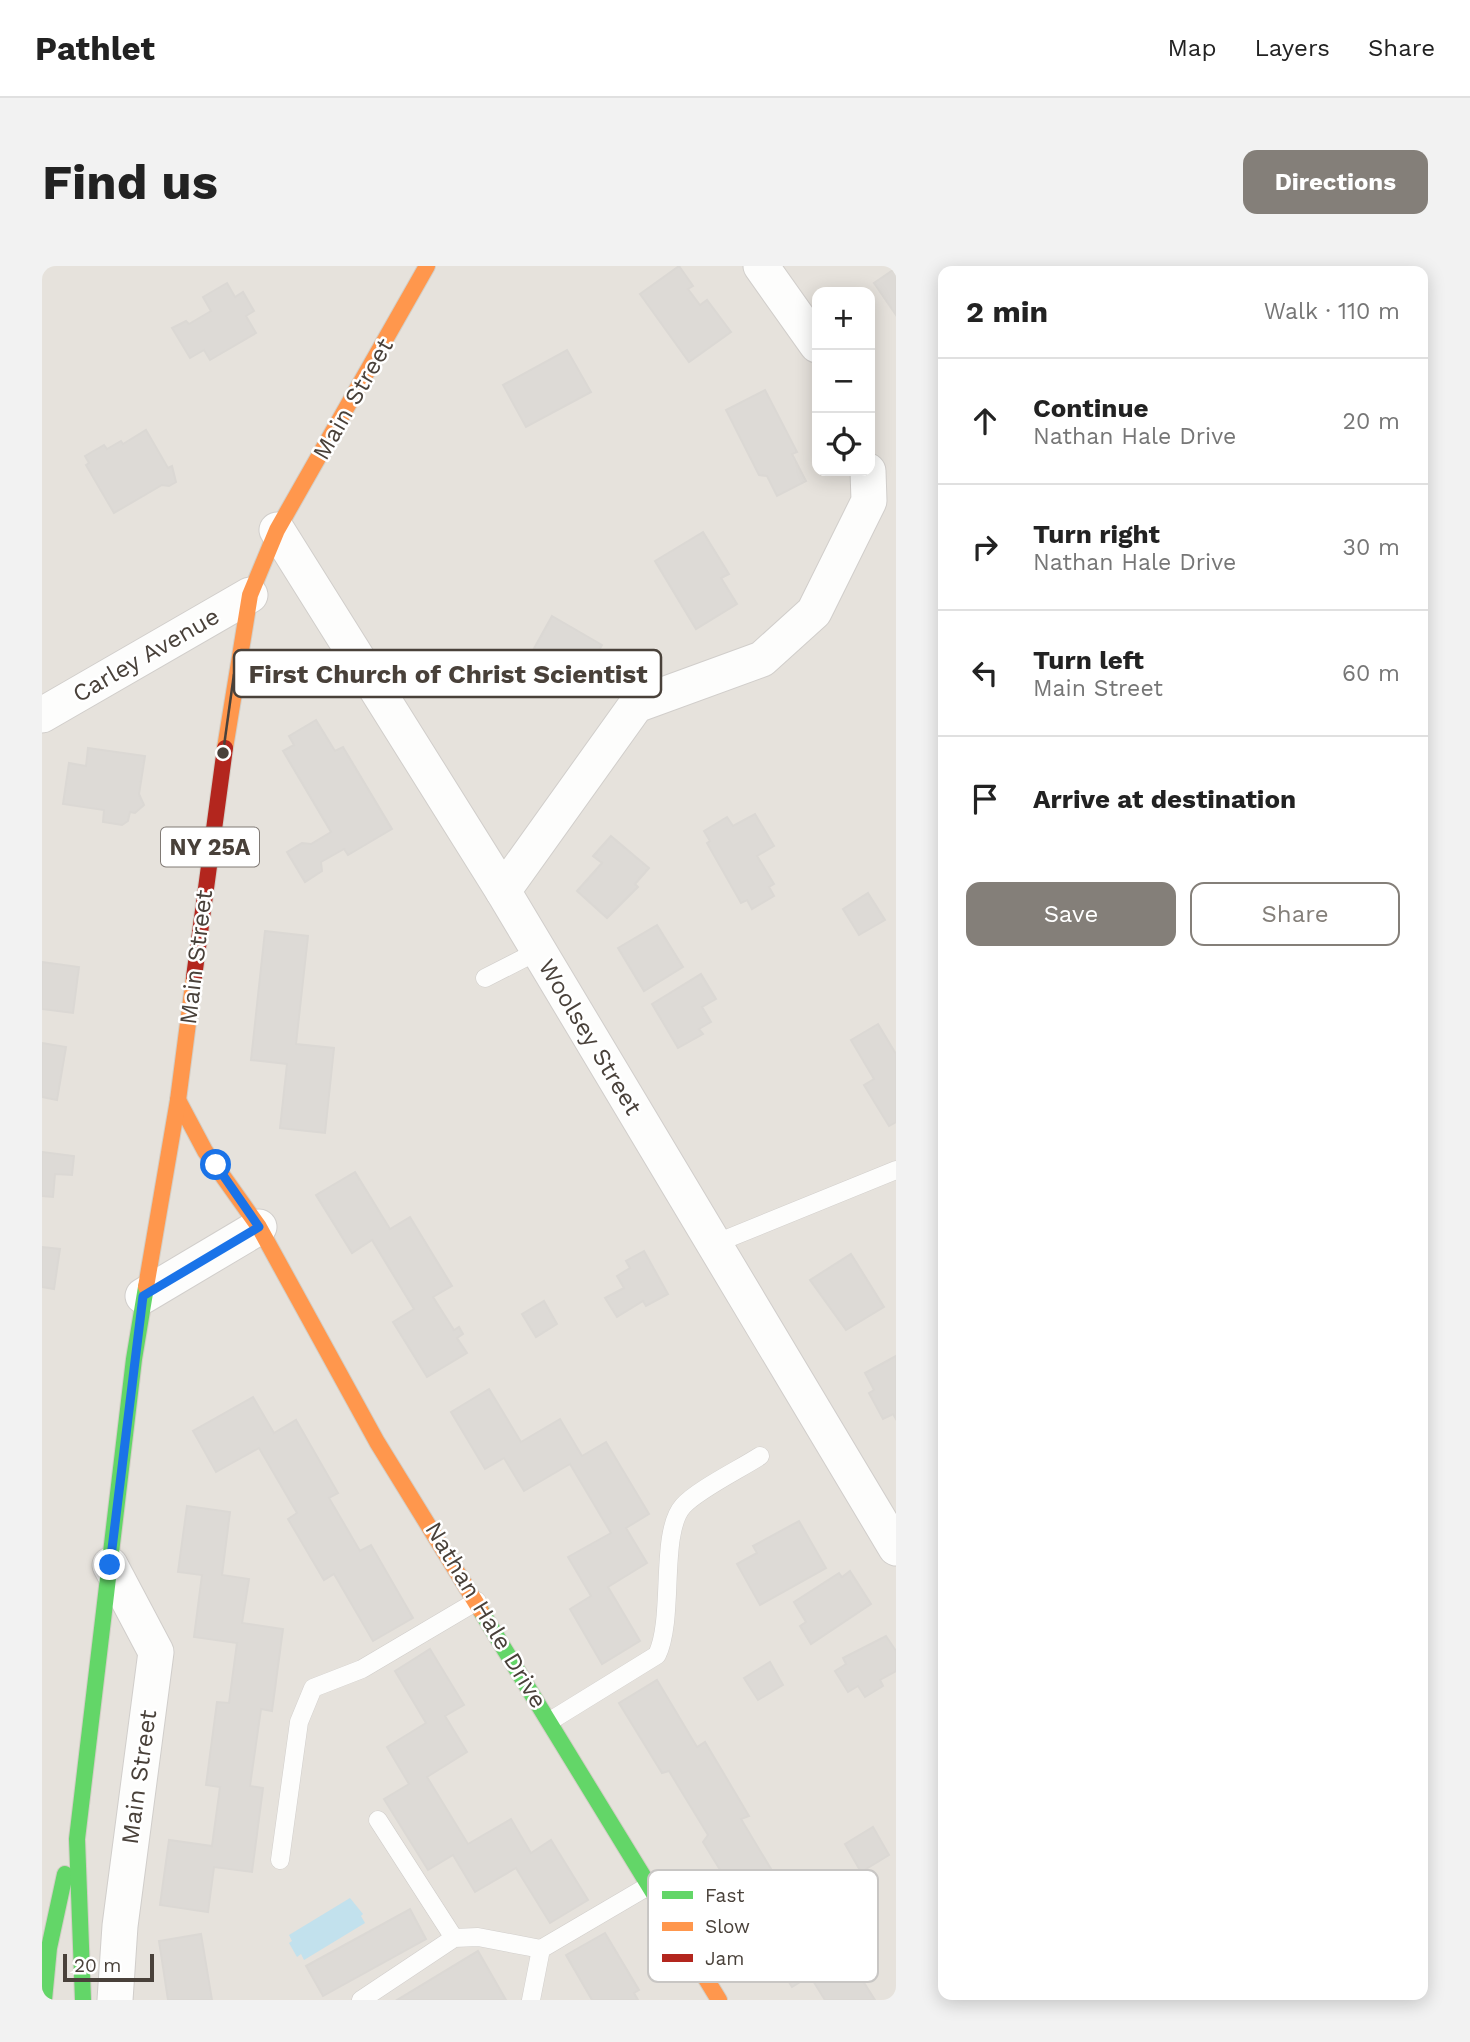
<!DOCTYPE html>
<html lang="en">
<head>
<meta charset="utf-8">
<style>
	:root { --surface:#fff; --page:#f2f2f2; --text:#222; --muted:#767676; --line:#e0e0e0; --accent:#847f79 }
	body { margin:0; font-family:"Work Sans",sans-serif; background:var(--page); color:var(--text) }
	.controls { position:absolute; right:21px; top:21px; display:grid; overflow:hidden; border-radius:14px; box-shadow:0 4px 18px #0003 }
	.controls button { width:63px; height:63px; display:grid; place-items:center; padding:0; border:0; border-bottom:2px solid var(--line); background:var(--surface); color:var(--text); font:35px sans-serif }
	.scale { position:absolute; left:21px; bottom:18px; width:91px; box-sizing:border-box; padding-left:7px; border:4px solid #49413a; border-top:0; font-size:19px; line-height:24px; white-space:nowrap; color:#49413a; -webkit-text-stroke:5px #fff; paint-order:stroke }
	.stop { position:absolute; width:21px; height:21px; margin:-16px; border:5px solid #1a73e8; border-radius:50%; background:#fff }
	.stop.end { background:#1a73e8; border-color:#fff; box-shadow:0 2px 7px #0008 }
	.list { margin:0; padding:0; list-style:none }
	h2 { display:flex; justify-content:space-between; align-items:center; height:91px; margin:0; padding:0 28px; font-size:30px }
	h2 small { font-size:23px; font-weight:400; color:var(--muted) }
	.list li { display:grid; grid-template-columns:46px 1fr auto; gap:21px; align-items:center; box-sizing:border-box; height:126px; padding:0 28px; border-top:2px solid var(--line) }
	.list b { display:block; font-size:26px; white-space:nowrap }
	.list p { margin:0; font-size:23px; white-space:nowrap; color:var(--muted) }
	.list em { font-size:23px; font-style:normal; color:var(--muted) }
	.actions { display:flex; gap:14px; padding:21px 28px }
	.actions a { flex:1; padding:16px 0; border:2px solid var(--accent); border-radius:14px; text-align:center; font-size:24px; color:var(--accent) }
	.actions .main { background:var(--accent); color:#fff }
	.icon { flex:none; width:38px; height:38px; fill:none; stroke:currentColor; stroke-width:2; stroke-linecap:round; stroke-linejoin:round }
	.map { position:relative; flex:none; width:854px; height:1734px; overflow:hidden; border-radius:14px }
	header { display:flex; align-items:center; gap:42px; box-sizing:border-box; height:98px; padding:0 35px; background:var(--surface); border-bottom:2px solid var(--line) }
	header strong { font-size:33px }
	nav { display:flex; gap:38px; margin-inline-start:auto; font-size:24px }
	.intro { display:flex; align-items:center; justify-content:space-between; box-sizing:border-box; height:168px; padding:0 42px }
	h1 { margin:0; font-size:49px }
	.button { padding:18px 32px; border-radius:14px; background:var(--accent); color:#fff; font-size:24px; font-weight:700 }
	main { display:flex; gap:42px; padding:0 42px }
	aside { flex:1; background:var(--surface); border-radius:14px; box-shadow:0 4px 18px #0003 }
	.map>svg:first-child { display:block }
	.residential { fill:#e6e2dc; fill-rule:evenodd }
	.water { fill:#c2e1ed }
	.building { fill:#dddad6; stroke:#dbd8d4; stroke-width:2 }
	.lines { fill:none; stroke-linecap:round; stroke-linejoin:round }
	.lane-casing { stroke:#d1cecb; stroke-width:19 }
	.street-casing { stroke:#d1cecb; stroke-width:37 }
	.fast-casing { stroke:#d3cec6; stroke-width:18 }
	.slow-casing { stroke:#d3cec6; stroke-width:18 }
	.jam-casing { stroke:#d3cec6; stroke-width:18 }
	.lane { stroke:#fdfdfc; stroke-width:18 }
	.street { stroke:#fdfdfc; stroke-width:35 }
	.fast { stroke:#63d668; stroke-width:16 }
	.slow { stroke:#ff974d; stroke-width:16 }
	.jam { stroke:#b3261e; stroke-width:16 }
	.route { stroke:#1a73e8; stroke-width:9 }
	.labels { text-anchor:middle; stroke-width:5; stroke-linejoin:round; paint-order:stroke }
	.shield { fill:#fff; stroke:#807a75; stroke-width:2 }
	.shield-label { font-size:23px; font-weight:bold; fill:#49413a }
	.street-label { font-size:24px; fill:#49413a; stroke:#fff }
	.key { fill:#fff; stroke:#c8c6c4; stroke-width:2 }
	.key-label { font-size:19px; fill:#49413a }
	.leader { fill:none; stroke:#49413a; stroke-width:2.5 }
	.callout-dot { fill:#49413a; stroke:#fff; stroke-width:2.5 }
	.callout { fill:#fff; stroke:#49413a; stroke-width:2.5 }
	.callout-label { font-size:26px; text-anchor:middle; font-weight:bold; fill:#49413a }
</style>
</head>
<body>
<header>
<strong>Pathlet</strong>
<nav><a>Map</a><a>Layers</a><a>Share</a></nav>
</header>
<div class="intro"><h1>Find us</h1><a class="button">Directions</a></div>
<main>
<div class="map">
<svg width="854" height="1734" viewBox="0 0 854 1734">
	<rect width="100%" height="100%" fill="#f3f1ee"/>
	<path class="residential" d="M0,0h854v1734h-854zM775,26h53v179h-53z"/>
	<path class="water" d="M308,1632l13,16 -2,2 4,7 -61,37 -3,-6 -4,3 -8,-14 3,-2 -3,-6z"/>
	<g class="building">
		<path d="M637,0l14,20 -5,3 12,16 7,-5 24,32 -42,30 -49,-68z"/>
		<path d="M854,2v47l-22,-32z"/>
		<path d="M185,17l8,14 8,-5 11,19 -8,5 10,17 -46,27 -6,-10 -14,8 -18,-30 14,-7 3,3 22,-13 -8,-14z"/>
		<path d="M525,84l24,42 -65,35 -23,-42z"/>
		<path d="M723,124l32,62 -5,2 14,27 -29,15 -10,-20 -8,-1 -33,-65z"/>
		<path d="M104,164l22,38 4,-2 4,16 -7,4 -7,-1 -48,28 -28,-48 3,-2 -4,-7 19,-11 3,4 14,-8 2,3z"/>
		<path d="M661,266l26,42 -8,4 16,26 -41,25 -41,-68z"/>
		<path d="M510,350l50,29 -22,38 -49,-29z"/>
		<path d="M274,454l19,31 8,-4 49,82 -44,26 -4,-6 -23,13 1,9 -17,11 -18,-30 15,-9 9,1 20,-12 -48,-81 11,-6 -5,-9z"/>
		<path d="M46,482l57,8 -6,38 5,11 -9,8 -5,-1 -2,9 -6,4 -19,-3 1,-12 -41,-6 6,-41 17,3z"/>
		<path d="M713,548l19,32 -17,10 17,28 -5,3 5,9 -22,13 -5,-9 -6,3 -34,-60 3,-2 -6,-10 23,-14 6,9z"/>
		<path d="M569,570l38,32 -14,16 3,3 -31,31 -30,-27 25,-28 -9,-7z"/>
		<path d="M826,627l17,27 -26,15 -16,-26z"/>
		<path d="M615,659l26,42 -39,24 -26,-43z"/>
		<path d="M223,665l43,5 -12,108 38,4 -9,85 -45,-5 7,-64 -36,-4z"/>
		<path d="M0,696l37,5 -6,46 -31,-4z"/>
		<path d="M659,708l15,25 -14,8 9,15 -12,7 4,5 -25,14 -26,-44z"/>
		<path d="M836,758l18,30v68l-7,4 -25,-41 10,-6 -23,-39z"/>
		<path d="M0,777l24,4 -9,53 -15,-3z"/>
		<path d="M0,886l32,4 -2,19 -17,-1 -2,23 -11,-1z"/>
		<path d="M313,906l35,57 20,-12 42,69 -19,11 21,33 5,-3 4,7 -6,4 10,15 -40,24 -34,-55 21,-13 -42,-69 -20,13 -36,-58z"/>
		<path d="M0,981l18,2 -6,40 -12,-2z"/>
		<path d="M602,985l24,43 -22,12 -3,-5 -26,16 -12,-19 19,-10 -7,-12 13,-8 -4,-7z"/>
		<path d="M809,988l33,53 -38,23 -36,-50z"/>
		<path d="M502,1035l13,23 -21,13 -14,-23z"/>
		<path d="M854,1090v63l-3,-5 -10,5 -14,-26 5,-3 -9,-17z"/>
		<path d="M447,1123l32,53 39,-23 22,37 24,-14 43,72 -23,14 21,35 -39,24 32,54 -38,23 -32,-55 21,-13 -23,-39 43,-24 -41,-69 -46,27 -20,-33 -19,11 -34,-57z"/>
		<path d="M211,1131l21,36 22,-13 42,73 -9,5 31,53 11,-6 42,73 -40,23 -39,-67 -10,6 -36,-61 9,-6 -38,-65 -43,24 -23,-41z"/>
		<path d="M145,1240l43,6 -8,63 27,4 -7,44 41,6 -11,82 -11,-2 -11,77 13,2 -11,84 -38,-5 -6,45 -48,-7 9,-65 43,6 8,-59 -14,-2 11,-83 12,1 8,-60 -43,-6 8,-62 -24,-3z"/>
		<path d="M757,1255l27,47 -66,37 -23,-41 20,-11 -4,-7z"/>
		<path d="M808,1305l21,33 -60,40 -11,-18 6,-4 -12,-20 45,-29 3,4z"/>
		<path d="M844,1370l10,15v20l-16,9 3,6 -18,11 -7,-11 -10,6 -13,-21 11,-7 -3,-6z"/>
		<path d="M388,1383l34,56 -19,11 22,36 -40,25 41,67 43,-25 20,34 20,-13 37,60 -38,23 -34,-55 -41,24 -22,-37 -25,15 -44,-71 25,-15 -22,-37 39,-24 -31,-52z"/>
		<path d="M728,1396l13,23 -25,15 -14,-22z"/>
		<path d="M615,1414l40,67 8,-5 44,74 -8,3 42,70 -37,23 -43,-70 5,-7 -39,-64 -7,2 -43,-70z"/>
		<path d="M831,1561l16,28 -28,17 -16,-28z"/>
		<path d="M752,1640l32,51 16,-9 33,52h-50l-15,-24 -18,11 -36,-57z"/>
		<path d="M368,1643l16,30 -103,57 -17,-30z"/>
		<path d="M563,1667l34,57 -5,3 4,7h-46l-26,-45z"/>
		<path d="M159,1668l11,66h-44l-9,-59z"/>
		<path d="M436,1685l28,49h-109z"/>
	</g>
	<g class="lines">
		<g class="lane-casing">
			<g id="lane">
				<path d="M443,712l53,-27"/>
				<path d="M672,978l182,-74"/>
				<path d="M508,1455l107,-66c18,-38 2,-122 26,-149 14,-16 57,-37 77,-50"/>
				<path d="M336,1554l76,118"/>
				<path d="M238,1594l19,-138 14,-34 49,-19 115,-68"/>
				<path d="M319,1734l93,-62 24,-1 63,12"/>
				<path d="M489,1734l10,-51 109,-64"/>
			</g>
		</g>
		<g class="street-casing">
			<g id="street">
				<path d="M719,0l56,79"/>
				<path d="M235,264l226,361 393,657"/>
				<path d="M0,449l208,-120"/>
				<path d="M461,625l133,-186 126,-46 52,-47 55,-111 -1,-30"/>
				<path d="M101,1030l116,-69"/>
				<path d="M68,1299l46,87 -36,274 -5,74"/>
			</g>
		</g>
		<g class="fast-casing">
			<g id="fast">
				<path d="M439,1345l178,291"/>
				<path d="M2,1734l5,-52 16,-74"/>
				<path d="M41,1734l-6,-161 57,-480 12,-72"/>
			</g>
		</g>
		<g class="slow-casing">
			<g id="slow">
				<path d="M183,482l25,-153 27,-65 150,-264"/>
				<path d="M136,834l27,51 54,76 118,215 104,169"/>
				<path d="M104,1021l32,-187 16,-123"/>
				<path d="M617,1636l60,98"/>
			</g>
		</g>
		<g class="jam-casing">
			<path id="jam" d="M152,711l31,-229"/>
		</g>
		<use href="#lane" class="lane"/>
		<use href="#street" class="street"/>
		<use href="#fast" class="fast"/>
		<use href="#slow" class="slow"/>
		<use href="#jam" class="jam"/>
	</g>
	<g class="lines">
		<path class="route" d="M68,1299l33,-269 116,-69 -43,-62"/>
	</g>
	<g class="labels">
		<rect class="shield" x="119" y="561.5" width="98" height="39" rx="5"/>
		<g class="shield-label">
			<text x="168" y="589">NY 25A</text>
		</g>
		<g class="street-label">
			<text transform="translate(311 133) rotate(-60)" y="8">Main Street</text>
			<text transform="translate(104 389) rotate(-30)" y="8">Carley Avenue</text>
			<text transform="translate(154 691) rotate(-83)" y="8">Main Street</text>
			<text transform="translate(548 771) rotate(59)" y="8">Woolsey Street</text>
			<text transform="translate(444 1349) rotate(59)" y="8">Nathan Hale Drive</text>
			<text transform="translate(97 1511) rotate(-82)" y="8">Main Street</text>
		</g>
	</g>
	<rect x="606" y="1604" width="230" height="112" rx="10" class="key"/>
	<rect x="620" y="1625" width="31" height="8" fill="#63d668"/>
	<rect x="620" y="1656" width="31" height="9" fill="#ff974d"/>
	<rect x="620" y="1688" width="31" height="8" fill="#b3261e"/>
	<g class="key-label">
		<text x="663" y="1636">Fast</text>
		<text x="663" y="1667">Slow</text>
		<text x="663" y="1699">Jam</text>
	</g>
	<path class="leader" d="M181 487L192 408"/>
	<circle class="callout-dot" cx="181" cy="487" r="7"/>
	<rect class="callout" x="192" y="384" width="427" height="47" rx="7"/>
	<g class="callout-label">
		<text x="406" y="417">First Church of Christ Scientist</text>
	</g>
</svg>
<div class="controls">
<button>+</button>
<button>−</button>
<button><svg class="icon" aria-label="locate" viewBox="0 0 24 24"><circle cx="12" cy="12" r="6"/><path d="M12 2v4M12 18v4M2 12h4M18 12h4"/></svg></button>
</div>
<div class="scale">20 m</div>
<div class="stop" style="left:174px;top:899px"></div>
<div class="stop end" style="left:68px;top:1299px"></div>
</div>
<aside>
<h2>2 min<small>Walk · 110 m</small></h2>
<ul class="list">
<li><svg class="icon" aria-label="ahead" viewBox="0 0 24 24"><path d="M12 20V5M6 11l6-6 6 6"/></svg><div><b>Continue</b><p>Nathan Hale Drive</p></div><em>20 m</em></li>
<li><svg class="icon" aria-label="right" viewBox="0 0 24 24"><path d="M7 20v-9h11M14 6l5 5-5 5"/></svg><div><b>Turn right</b><p>Nathan Hale Drive</p></div><em>30 m</em></li>
<li><svg class="icon" aria-label="left" viewBox="0 0 24 24"><path d="M17 20v-9H6M10 6l-5 5 5 5"/></svg><div><b>Turn left</b><p>Main Street</p></div><em>60 m</em></li>
<li><svg class="icon" aria-label="arrive" viewBox="0 0 24 24"><path d="M6 21V4h12l-3 4 3 4H6"/></svg><div><b>Arrive at destination</b></div></li>
</ul>
<div class="actions"><a class="main">Save</a><a>Share</a></div>
</aside>
</main>
</body>
</html>
